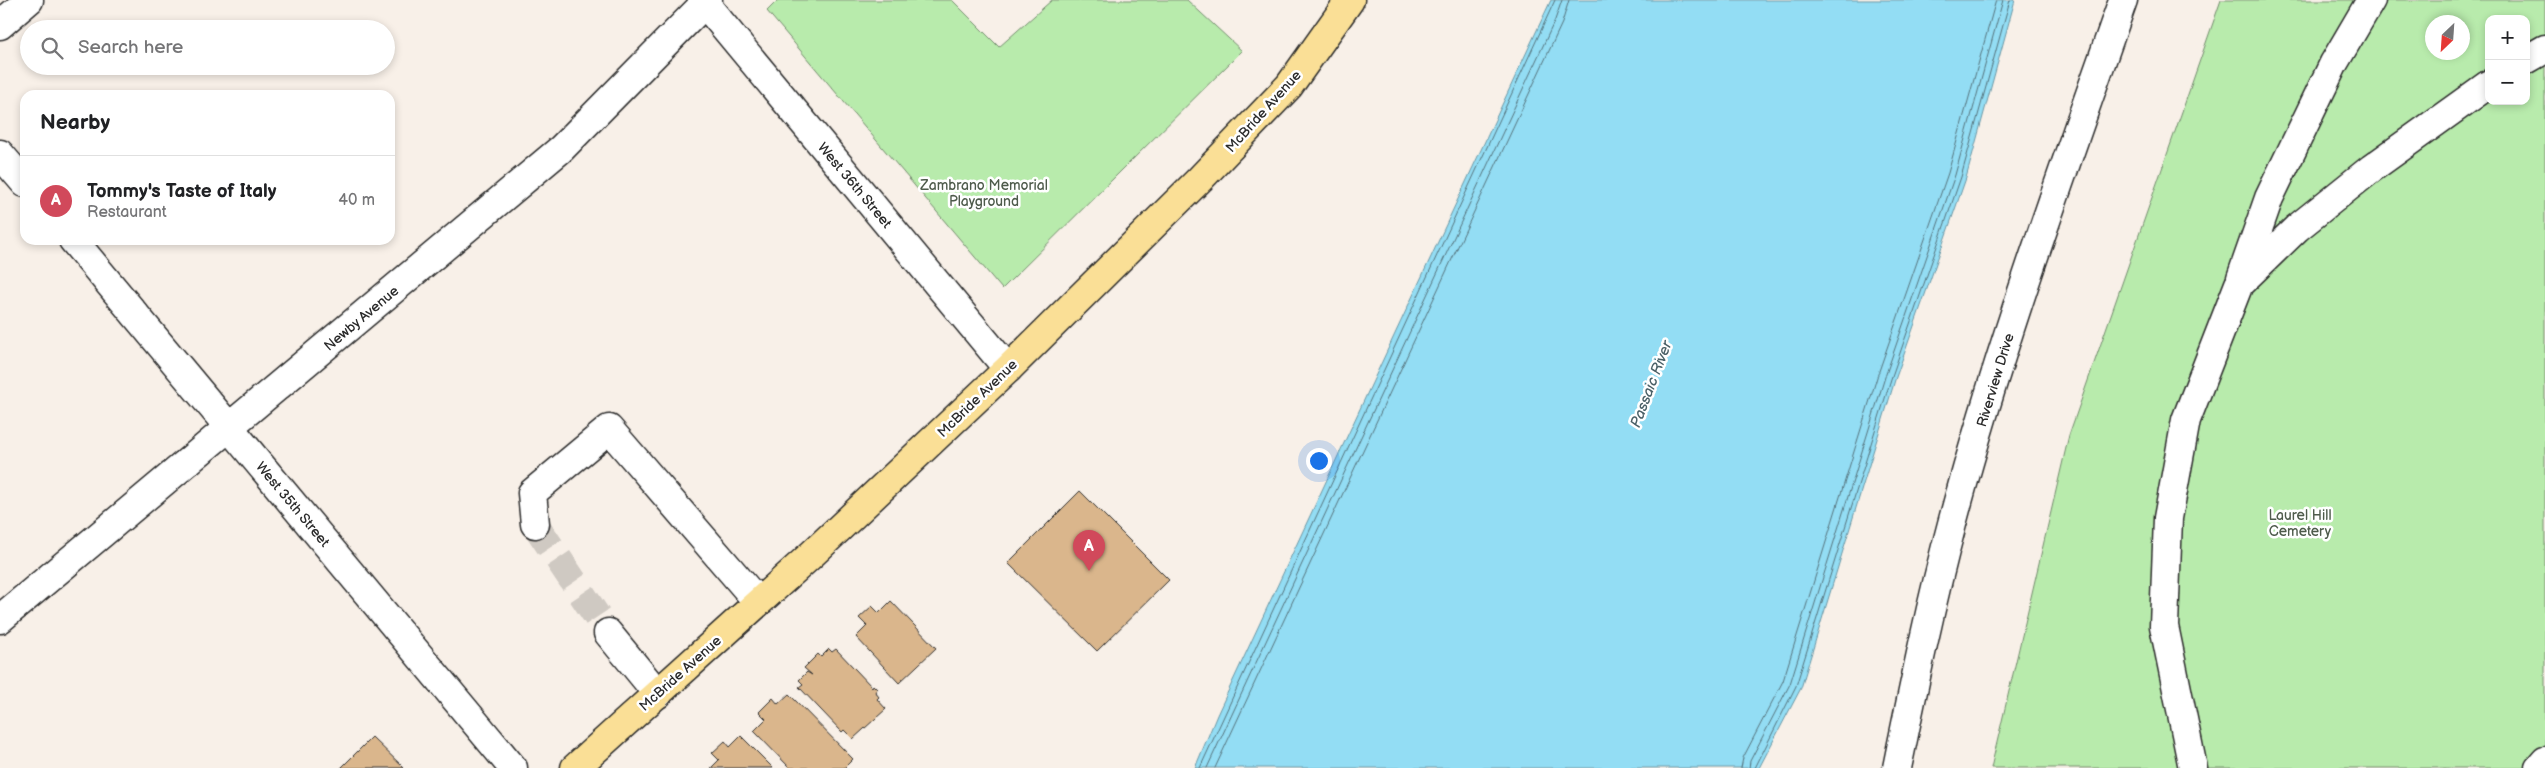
<!DOCTYPE html>
<html lang="en">
<head>
<meta charset="utf-8">
<style>
	:root { --surface:#fff; --page:#f2f2f2; --text:#202124; --muted:#757577; --line:#e0e0e0; --accent:#d1495b }
	body { margin:0; font-family:"Balsamiq Sans",sans-serif; background:var(--page); color:var(--text) }
	.controls { position:absolute; right:15px; top:15px; display:grid; overflow:hidden; border-radius:10px; box-shadow:0 2px 8px #0003 }
	.controls button { width:45px; height:45px; display:grid; place-items:center; padding:0; border:0; border-bottom:1px solid var(--line); background:var(--surface); color:var(--text); font:25px sans-serif }
	.compass { position:absolute; left:2425px; top:15px; width:45px; height:45px; border-radius:50%; background:var(--surface); box-shadow:0 2px 8px #0003; rotate:205deg }
	.you { position:absolute; left:1318px; top:460px; width:18px; height:18px; margin:-12px; border:4px solid #fff; border-radius:50%; background:#1a73e8; box-shadow:0 0 0 8px #1a73e833 }
	.badge { display:grid; place-items:center; width:32px; height:32px; border-radius:50%; background:var(--accent); color:#fff; font-size:16px; font-weight:700 }
	.pin { position:absolute; translate:-50% -41px; filter:drop-shadow(0 1px 2px #0008) }
	.pin::after { content:''; position:absolute; top:26px; width:18px; height:15px; background:inherit; clip-path:polygon(0 0,100% 0,50% 100%) }
	.list { margin:0; padding:0; list-style:none }
	h2 { display:flex; justify-content:space-between; align-items:center; height:65px; margin:0; padding:0 20px; font-size:21px }
	h2 small { font-size:16px; font-weight:400; color:var(--muted) }
	.list li { display:grid; grid-template-columns:32px 1fr auto; gap:15px; align-items:center; box-sizing:border-box; height:90px; padding:0 20px; border-top:1px solid var(--line) }
	.list b { display:block; font-size:19px; white-space:nowrap }
	.list p { margin:0; font-size:16px; white-space:nowrap; color:var(--muted) }
	.list em { font-size:16px; font-style:normal; color:var(--muted) }
	.icon { flex:none; width:28px; height:28px; fill:none; stroke:currentColor; stroke-width:2; stroke-linecap:round; stroke-linejoin:round }
	.map { position:relative; flex:none; width:2545px; height:768px; overflow:hidden }
	.search { position:absolute; background:var(--surface); box-shadow:0 2px 8px #0003; left:20px; top:20px; width:375px; height:55px; display:flex; align-items:center; gap:12px; box-sizing:border-box; padding:0 18px; border-radius:28px; color:var(--muted); font-size:19px }
	.panel { position:absolute; background:var(--surface); box-shadow:0 2px 8px #0003; left:20px; top:90px; width:375px; height:155px; border-radius:15px }
	.map>svg:first-child { display:block }
	.green { fill:#b8ebac; stroke:#728b6c; fill-rule:evenodd }
	.water { fill:#93ddf4; stroke:#6996a4 }
	.lines { fill:none; stroke-linecap:round; stroke-linejoin:round }
	.shore { stroke:#55727b; stroke-width:1 }
	.building { fill:#dab68c; stroke:#2b2b2b }
	.minor-tunnel { stroke:#cfc9c2; stroke-width:28; stroke-dasharray:28 14; stroke-linecap:butt }
	.minor-casing { stroke:#2b2b2b; stroke-width:31 }
	.major-casing { stroke:#2b2b2b; stroke-width:31 }
	.minor { stroke:#fff; stroke-width:28 }
	.major { stroke:#fadf96; stroke-width:28 }
	.labels { text-anchor:middle; stroke-width:5; stroke-linejoin:round; paint-order:stroke }
	.street-label { font-size:14px; fill:#2b2b2b; stroke:#fff }
	.park-label { font-size:14px; fill:#4e5b4b; stroke:#fff }
	.water-label { font-size:15px; font-style:italic; fill:#4a6067; stroke:#fff }
</style>
</head>
<body>
<div class="map">
<svg width="2545" height="768" viewBox="0 0 2545 768">
	<rect width="100%" height="100%" fill="#f8f0e8"/>
	<filter id="ink" filterUnits="userSpaceOnUse"><feTurbulence type="fractalNoise" baseFrequency=".02" numOctaves="2"/><feDisplacementMap in="SourceGraphic" scale="10" xChannelSelector="R" yChannelSelector="G"/><feConvolveMatrix kernelMatrix="1 2 1 2 8 2 1 2 1" color-interpolation-filters="sRGB"/></filter>
	<g filter="url(#ink)">
		<g class="green">
			<path d="M778,0h174l47,47 53,-47h135l55,51 -240,238 -235,-278z"/>
			<path d="M2221,0h324v768h-554l78,-333zM2489,19h37v82h-37zM2432,22h30v30h-30z"/>
		</g>
		<path class="water" d="M1551,0h464l-49,178 -71,202 -94,308 -42,80h-564l22,-53z"/>
		<g class="lines">
			<g class="shore">
				<path d="M1200,768l355,-768"/>
				<path d="M1207,768l348,-748 7,-20"/>
				<path d="M1215,768l347,-745 7,-23"/>
				<path d="M1741,768l2,-10 40,-77 95,-307 70,-201 48,-173"/>
				<path d="M1749,768l1,-7 40,-77 95,-307 70,-202 48,-175"/>
				<path d="M1755,768l41,-82 95,-307 70,-202 49,-177"/>
			</g>
		</g>
		<g class="building">
			<path d="M1080,491l89,89 -72,71 -89,-88z"/>
			<path d="M891,601l45,47 -37,35 -43,-46 11,-11 -8,-8 13,-12 7,7z"/>
			<path d="M829,649l3,3 4,-3 36,38 1,-2 4,4 -2,3 4,5 -2,2 9,10 -33,30 -9,-9 -2,2 -43,-45 4,-3 -4,-4 8,-8 5,3 -8,-7 14,-14 3,3z"/>
			<path d="M789,694l64,65 -9,9h-54l-36,-37 12,-12 -7,-7 14,-14 5,6z"/>
			<path d="M741,736l32,32h-62l8,-8 -7,-7 13,-12 5,6z"/>
			<path d="M372,737l32,31h-63z"/>
		</g>
		<g class="lines">
			<path class="minor-tunnel" d="M535,524l73,109"/>
			<g class="minor-casing">
				<g id="minor">
					<path d="M702,0l306,369"/>
					<path d="M0,25l29,-25"/>
					<path d="M2526,60l19,-11"/>
					<path d="M0,154l25,29"/>
					<path d="M73,240l440,528"/>
					<path d="M2241,278l28,-80 65,-135 37,-63"/>
					<path d="M535,524l-3,-31 77,-64 149,173"/>
					<path d="M0,619l561,-470 147,-149"/>
					<path d="M608,633l50,61"/>
					<path d="M1897,768c17,-83 34,-166 56,-248 47,-176 110,-348 170,-520"/>
					<path d="M2193,768l-29,-142 4,-108 18,-98 53,-136 58,-56 75,-60 117,-84"/>
					<path d="M2539,768l6,-7"/>
				</g>
			</g>
			<g class="major-casing">
				<path id="major" d="M575,768l236,-213 197,-186 192,-190 89,-93 61,-86"/>
			</g>
			<use href="#minor" class="minor"/>
			<use href="#major" class="major"/>
		</g>
	</g>
	<g class="labels">
		<g class="street-label">
			<text transform="translate(1263 111) rotate(-48)" y="5">McBride Avenue</text>
			<text transform="translate(855 185) rotate(50)" y="5">West 36th Street</text>
			<text transform="translate(361 318) rotate(-40)" y="5">Newby Avenue</text>
			<text transform="translate(1995 380) rotate(-73)" y="5">Riverview Drive</text>
			<text transform="translate(977 398) rotate(-44)" y="5">McBride Avenue</text>
			<text transform="translate(293 504) rotate(50)" y="5">West 35th Street</text>
			<text transform="translate(680 673) rotate(-42)" y="5">McBride Avenue</text>
		</g>
		<g class="park-label">
			<text x="984" y="190">Zambrano Memorial<tspan x="984" dy="16">Playground</tspan></text>
			<text x="2300" y="520">Laurel Hill<tspan x="2300" dy="16">Cemetery</tspan></text>
		</g>
		<g class="water-label">
			<text transform="translate(1651 384) rotate(-69)" y="5">Passaic River</text>
		</g>
	</g>
</svg>
<div class="controls">
<button>+</button>
<button>−</button>
</div>
<svg class="compass" viewBox="-18 -18 36 36"><path d="M0-13l5 13h-10z" fill="#e53935"/><path d="M0 13l5-13h-10z" fill="#757577"/></svg>
<div class="you"></div>
<div class="pin badge" style="left:1089px;top:571px">A</div>
<div class="search"><svg class="icon" aria-label="search" viewBox="0 0 24 24"><circle cx="10" cy="10" r="6"/><path d="M15 15l6 6"/></svg>Search here</div>
<section class="panel">
<h2>Nearby<small></small></h2>
<ul class="list">
<li><span class="badge">A</span><div><b>Tommy's Taste of Italy</b><p>Restaurant</p></div><em>40 m</em></li>
</ul>
</section>
</div>
</body>
</html>
